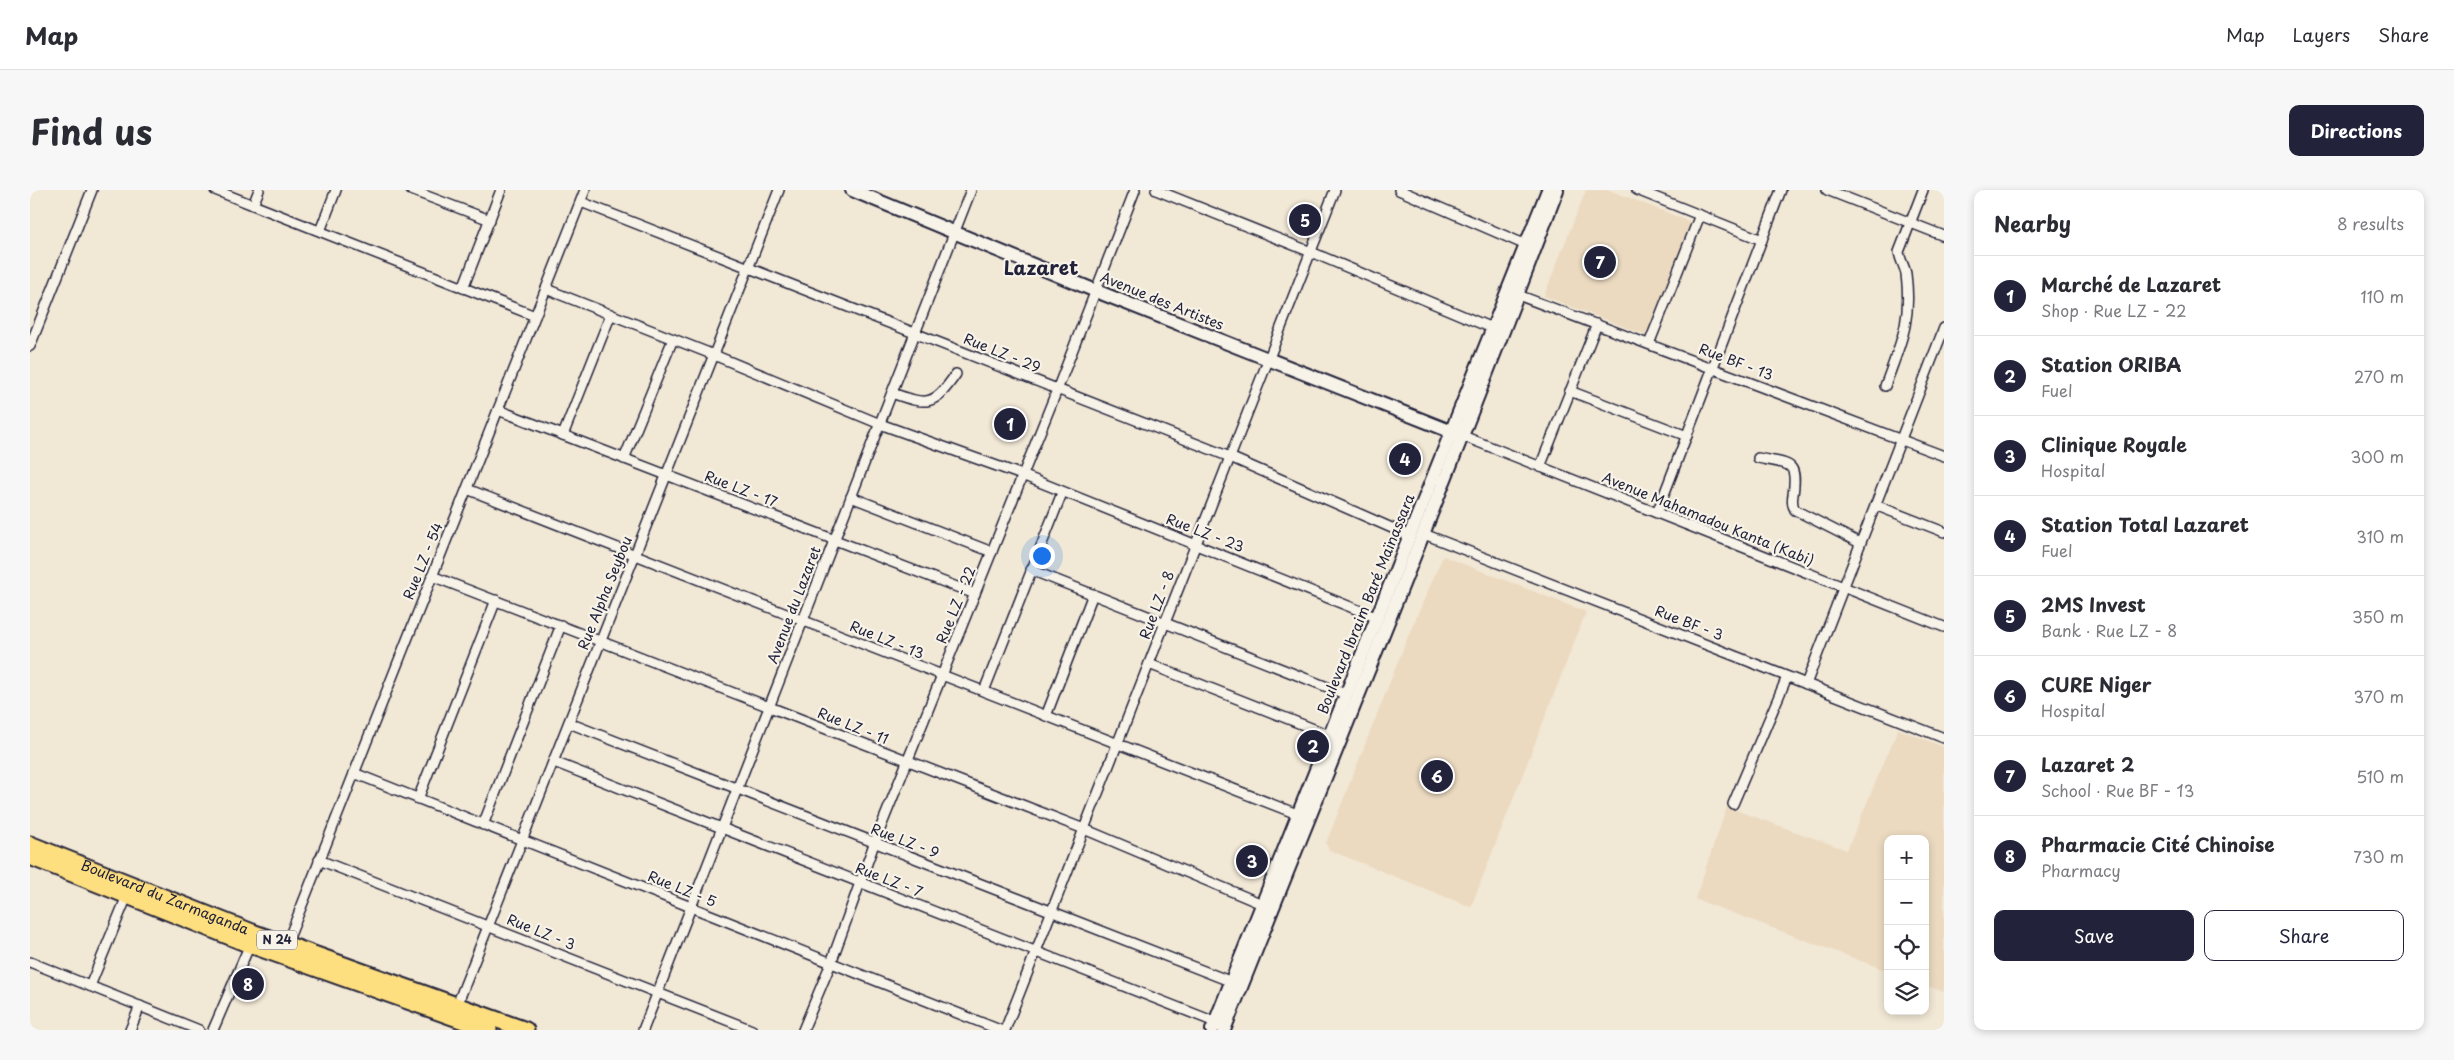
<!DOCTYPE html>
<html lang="en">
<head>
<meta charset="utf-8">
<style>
	:root { --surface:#fff; --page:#f7f7f7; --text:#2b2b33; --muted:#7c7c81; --line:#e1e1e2; --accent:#22223b }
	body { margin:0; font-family:"Playpen Sans",sans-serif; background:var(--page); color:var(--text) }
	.controls { position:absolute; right:15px; bottom:15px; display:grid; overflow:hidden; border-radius:10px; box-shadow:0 2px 8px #0003 }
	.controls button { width:45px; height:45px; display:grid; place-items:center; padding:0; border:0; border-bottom:1px solid var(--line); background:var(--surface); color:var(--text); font:25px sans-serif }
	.you { position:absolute; left:1011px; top:365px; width:18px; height:18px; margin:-12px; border:4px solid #fff; border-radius:50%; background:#1a73e8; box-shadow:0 0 0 8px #1a73e833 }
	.badge { display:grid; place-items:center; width:32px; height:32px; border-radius:50%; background:var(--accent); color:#fff; font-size:16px; font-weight:700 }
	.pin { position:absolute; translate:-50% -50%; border:2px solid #fff; box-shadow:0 1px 5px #0006 }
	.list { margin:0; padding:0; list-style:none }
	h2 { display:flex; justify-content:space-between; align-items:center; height:65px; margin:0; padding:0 20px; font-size:21px }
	h2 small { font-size:16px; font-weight:400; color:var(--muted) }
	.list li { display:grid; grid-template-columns:32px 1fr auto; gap:15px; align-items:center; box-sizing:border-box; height:80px; padding:0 20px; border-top:1px solid var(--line) }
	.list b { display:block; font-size:19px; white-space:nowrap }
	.list p { margin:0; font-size:16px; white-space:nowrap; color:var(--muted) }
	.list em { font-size:16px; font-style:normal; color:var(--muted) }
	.actions { display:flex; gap:10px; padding:15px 20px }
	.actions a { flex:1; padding:11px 0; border:1px solid var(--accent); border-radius:10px; text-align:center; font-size:18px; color:var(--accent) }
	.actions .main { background:var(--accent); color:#fff }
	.icon { flex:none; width:28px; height:28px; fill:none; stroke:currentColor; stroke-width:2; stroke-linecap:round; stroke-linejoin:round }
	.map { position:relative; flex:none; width:1914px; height:840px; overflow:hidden; border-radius:10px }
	header { display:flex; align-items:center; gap:30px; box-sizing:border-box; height:70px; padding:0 25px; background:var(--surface); border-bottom:1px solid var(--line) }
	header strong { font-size:24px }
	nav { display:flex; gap:28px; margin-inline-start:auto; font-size:18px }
	.intro { display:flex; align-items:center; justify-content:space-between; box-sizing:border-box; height:120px; padding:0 30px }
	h1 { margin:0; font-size:35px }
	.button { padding:12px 22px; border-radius:10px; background:var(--accent); color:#fff; font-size:18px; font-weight:700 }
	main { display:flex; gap:30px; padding:0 30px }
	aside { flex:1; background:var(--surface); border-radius:10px; box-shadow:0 2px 8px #0003 }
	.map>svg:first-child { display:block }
	.built { fill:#ebdac0 }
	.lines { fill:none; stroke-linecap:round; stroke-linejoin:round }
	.street-casing { stroke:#22223b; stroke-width:12 }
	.secondary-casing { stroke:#22223b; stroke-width:16 }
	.primary-casing { stroke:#22223b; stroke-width:19 }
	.street { stroke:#f7f3e8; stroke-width:9 }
	.secondary { stroke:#f7f3e8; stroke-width:12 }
	.primary { stroke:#fedf80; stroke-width:15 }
	.labels { text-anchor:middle; stroke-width:4.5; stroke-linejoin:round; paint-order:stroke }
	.shield { fill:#f7f3e8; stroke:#62616f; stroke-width:1 }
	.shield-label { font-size:12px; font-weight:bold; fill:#22223b }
	.street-label { font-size:14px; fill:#22223b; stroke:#f7f3e8 }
	.district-label { font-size:19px; font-weight:bold; fill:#22223b; stroke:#f7f3e8 }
</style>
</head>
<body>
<header>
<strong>Map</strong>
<nav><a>Map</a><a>Layers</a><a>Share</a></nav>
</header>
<div class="intro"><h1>Find us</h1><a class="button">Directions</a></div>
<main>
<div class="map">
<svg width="1914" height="840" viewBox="0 0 1914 840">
	<rect width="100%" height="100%" fill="#f2e8d6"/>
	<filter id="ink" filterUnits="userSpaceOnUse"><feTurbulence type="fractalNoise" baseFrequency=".02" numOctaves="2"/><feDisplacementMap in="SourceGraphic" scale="10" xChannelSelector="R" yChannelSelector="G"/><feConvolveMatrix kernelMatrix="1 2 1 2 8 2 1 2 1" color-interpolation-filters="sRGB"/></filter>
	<g filter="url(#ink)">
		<g class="built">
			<path d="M1556,0h23l82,32 -45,113 -102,-39z"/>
			<path d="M1413,366l143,56 -115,295 -142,-57 -3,-7 83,-209z"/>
			<path d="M1868,539l46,18v245l-19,-7v-146h-37v132l-193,-72 32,-92 120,43z"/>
		</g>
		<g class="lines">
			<g class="street-casing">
				<g id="street">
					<path d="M185,0l320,126"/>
					<path d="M381,0l79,30"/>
					<path d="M1126,0l155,62 183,77"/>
					<path d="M1369,0l127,55"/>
					<path d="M1607,0l125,50"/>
					<path d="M1797,0l117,46"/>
					<path d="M551,12l649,255 180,79"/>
					<path d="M223,15l6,-15"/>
					<path d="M290,41l16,-41"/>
					<path d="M433,98l38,-98"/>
					<path d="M516,99l168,66 166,69 142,51 356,143"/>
					<path d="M1488,105l426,161"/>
					<path d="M1619,154l51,-129"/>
					<path d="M0,156l62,-156"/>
					<path d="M1855,196c16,-44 27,-64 21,-112 -1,-7 -6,-14 -7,-22l24,-62"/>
					<path d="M1540,201l117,45"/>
					<path d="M862,203c36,13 42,13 64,-19"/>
					<path d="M468,220l477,184"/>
					<path d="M533,245l48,-121"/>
					<path d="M1433,246l481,191"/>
					<path d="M1728,268c31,7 40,1 35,37 -1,5 -1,10 2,15l65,33"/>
					<path d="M594,269l49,-120"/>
					<path d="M1510,277l57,-143"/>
					<path d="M437,299l830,325"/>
					<path d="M821,307l141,55"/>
					<path d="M1845,315l69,27"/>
					<path d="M1627,323l124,-323"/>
					<path d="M1394,344l520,204"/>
					<path d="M1001,380l314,124"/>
					<path d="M402,386l652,253 178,75"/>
					<path d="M1119,474l180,71"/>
					<path d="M1776,494l138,-356"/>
					<path d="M954,501l78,-198"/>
					<path d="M1016,526l47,-122"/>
					<path d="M539,533l663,259"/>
					<path d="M524,572l661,260"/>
					<path d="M324,583l646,257"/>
					<path d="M388,609l78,-199"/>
					<path d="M1703,614l54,-127"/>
					<path d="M453,635l78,-200"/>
					<path d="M289,670l433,170"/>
					<path d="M257,753l298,-753"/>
					<path d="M0,772l169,68"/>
					<path d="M60,796l37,-90"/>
					<path d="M427,815l322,-815"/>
					<path d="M100,840l10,-24"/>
					<path d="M183,840l38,-88"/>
					<path d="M613,840l328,-840"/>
					<path d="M773,840l28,-67 43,-119 183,-454 78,-200"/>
					<path d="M975,840l330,-840"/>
				</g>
			</g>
			<g class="secondary-casing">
				<g id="secondary">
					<path d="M822,0l244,101 364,144"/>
					<path d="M1182,840l336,-840"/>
					<path d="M1194,840c111,-280 227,-558 333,-840"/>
				</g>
			</g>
			<g class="primary-casing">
				<g id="primary">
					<path id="s1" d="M0,654l225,89 271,97"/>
					<path d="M0,667l220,88 239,85"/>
				</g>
			</g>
			<use href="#street" class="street"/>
			<use href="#secondary" class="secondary"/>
			<use href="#primary" class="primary"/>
		</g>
	</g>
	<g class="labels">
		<rect class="shield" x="227" y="740.5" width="40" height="19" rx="4"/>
		<g class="shield-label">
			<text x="247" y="754">N 24</text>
		</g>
		<g class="street-label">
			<text transform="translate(1132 111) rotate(22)" y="5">Avenue des Artistes</text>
			<text transform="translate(972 163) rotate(22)" y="5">Rue LZ - 29</text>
			<text transform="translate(1706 172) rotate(21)" y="5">Rue BF - 13</text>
			<text transform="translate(711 299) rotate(21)" y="5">Rue LZ - 17</text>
			<text transform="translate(1678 329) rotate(22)" y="5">Avenue Mahamadou Kanta (Kabi)</text>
			<text transform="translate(1175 343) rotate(21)" y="5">Rue LZ - 23</text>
			<text transform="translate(393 371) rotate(-68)" y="5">Rue LZ - 54</text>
			<text transform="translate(575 403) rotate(-68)" y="5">Rue Alpha Seybou</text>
			<text transform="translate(1336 414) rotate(-68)" y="5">Boulevard Ibraim Baré Maïnassara</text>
			<text transform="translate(764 415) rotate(-69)" y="5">Avenue du Lazaret</text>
			<text transform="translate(926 415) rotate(-68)" y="5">Rue LZ - 22</text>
			<text transform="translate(1127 415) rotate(-69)" y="5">Rue LZ - 8</text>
			<text transform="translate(1659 433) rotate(21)" y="5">Rue BF - 3</text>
			<text transform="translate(857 450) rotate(22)" y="5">Rue LZ - 13</text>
			<text transform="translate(823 536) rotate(22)" y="5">Rue LZ - 11</text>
			<text transform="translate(875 651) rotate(21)" y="5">Rue LZ - 9</text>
			<text transform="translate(859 690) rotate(21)" y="5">Rue LZ - 7</text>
			<text transform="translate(652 699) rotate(22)" y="5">Rue LZ - 5</text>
			<text dy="5" stroke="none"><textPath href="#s1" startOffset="145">Boulevard du Zarmaganda</textPath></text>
			<text transform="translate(511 742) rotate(22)" y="5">Rue LZ - 3</text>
		</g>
		<g class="district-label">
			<text x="1011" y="85">Lazaret</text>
		</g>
	</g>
</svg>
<div class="controls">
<button>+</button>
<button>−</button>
<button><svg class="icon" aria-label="locate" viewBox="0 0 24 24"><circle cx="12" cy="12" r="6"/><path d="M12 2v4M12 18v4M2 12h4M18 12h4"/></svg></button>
<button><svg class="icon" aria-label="layers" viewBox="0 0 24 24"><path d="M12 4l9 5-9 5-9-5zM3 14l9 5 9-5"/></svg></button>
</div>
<div class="you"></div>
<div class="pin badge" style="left:980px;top:234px">1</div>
<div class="pin badge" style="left:1283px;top:556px">2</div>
<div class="pin badge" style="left:1222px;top:671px">3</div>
<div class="pin badge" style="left:1375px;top:269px">4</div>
<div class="pin badge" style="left:1275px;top:30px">5</div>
<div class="pin badge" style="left:1407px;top:586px">6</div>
<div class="pin badge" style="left:1570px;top:72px">7</div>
<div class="pin badge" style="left:218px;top:794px">8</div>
</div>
<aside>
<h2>Nearby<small>8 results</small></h2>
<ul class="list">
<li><span class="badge">1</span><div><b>Marché de Lazaret</b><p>Shop · Rue LZ - 22</p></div><em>110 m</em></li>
<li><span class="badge">2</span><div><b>Station ORIBA</b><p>Fuel</p></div><em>270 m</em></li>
<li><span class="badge">3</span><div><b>Clinique Royale</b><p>Hospital</p></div><em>300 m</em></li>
<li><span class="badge">4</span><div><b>Station Total Lazaret</b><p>Fuel</p></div><em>310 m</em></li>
<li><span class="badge">5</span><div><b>2MS Invest</b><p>Bank · Rue LZ - 8</p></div><em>350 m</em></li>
<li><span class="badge">6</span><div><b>CURE Niger</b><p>Hospital</p></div><em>370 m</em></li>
<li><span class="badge">7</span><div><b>Lazaret 2</b><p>School · Rue BF - 13</p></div><em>510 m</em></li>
<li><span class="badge">8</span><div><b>Pharmacie Cité Chinoise</b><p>Pharmacy</p></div><em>730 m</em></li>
</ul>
<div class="actions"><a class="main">Save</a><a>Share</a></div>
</aside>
</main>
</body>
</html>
